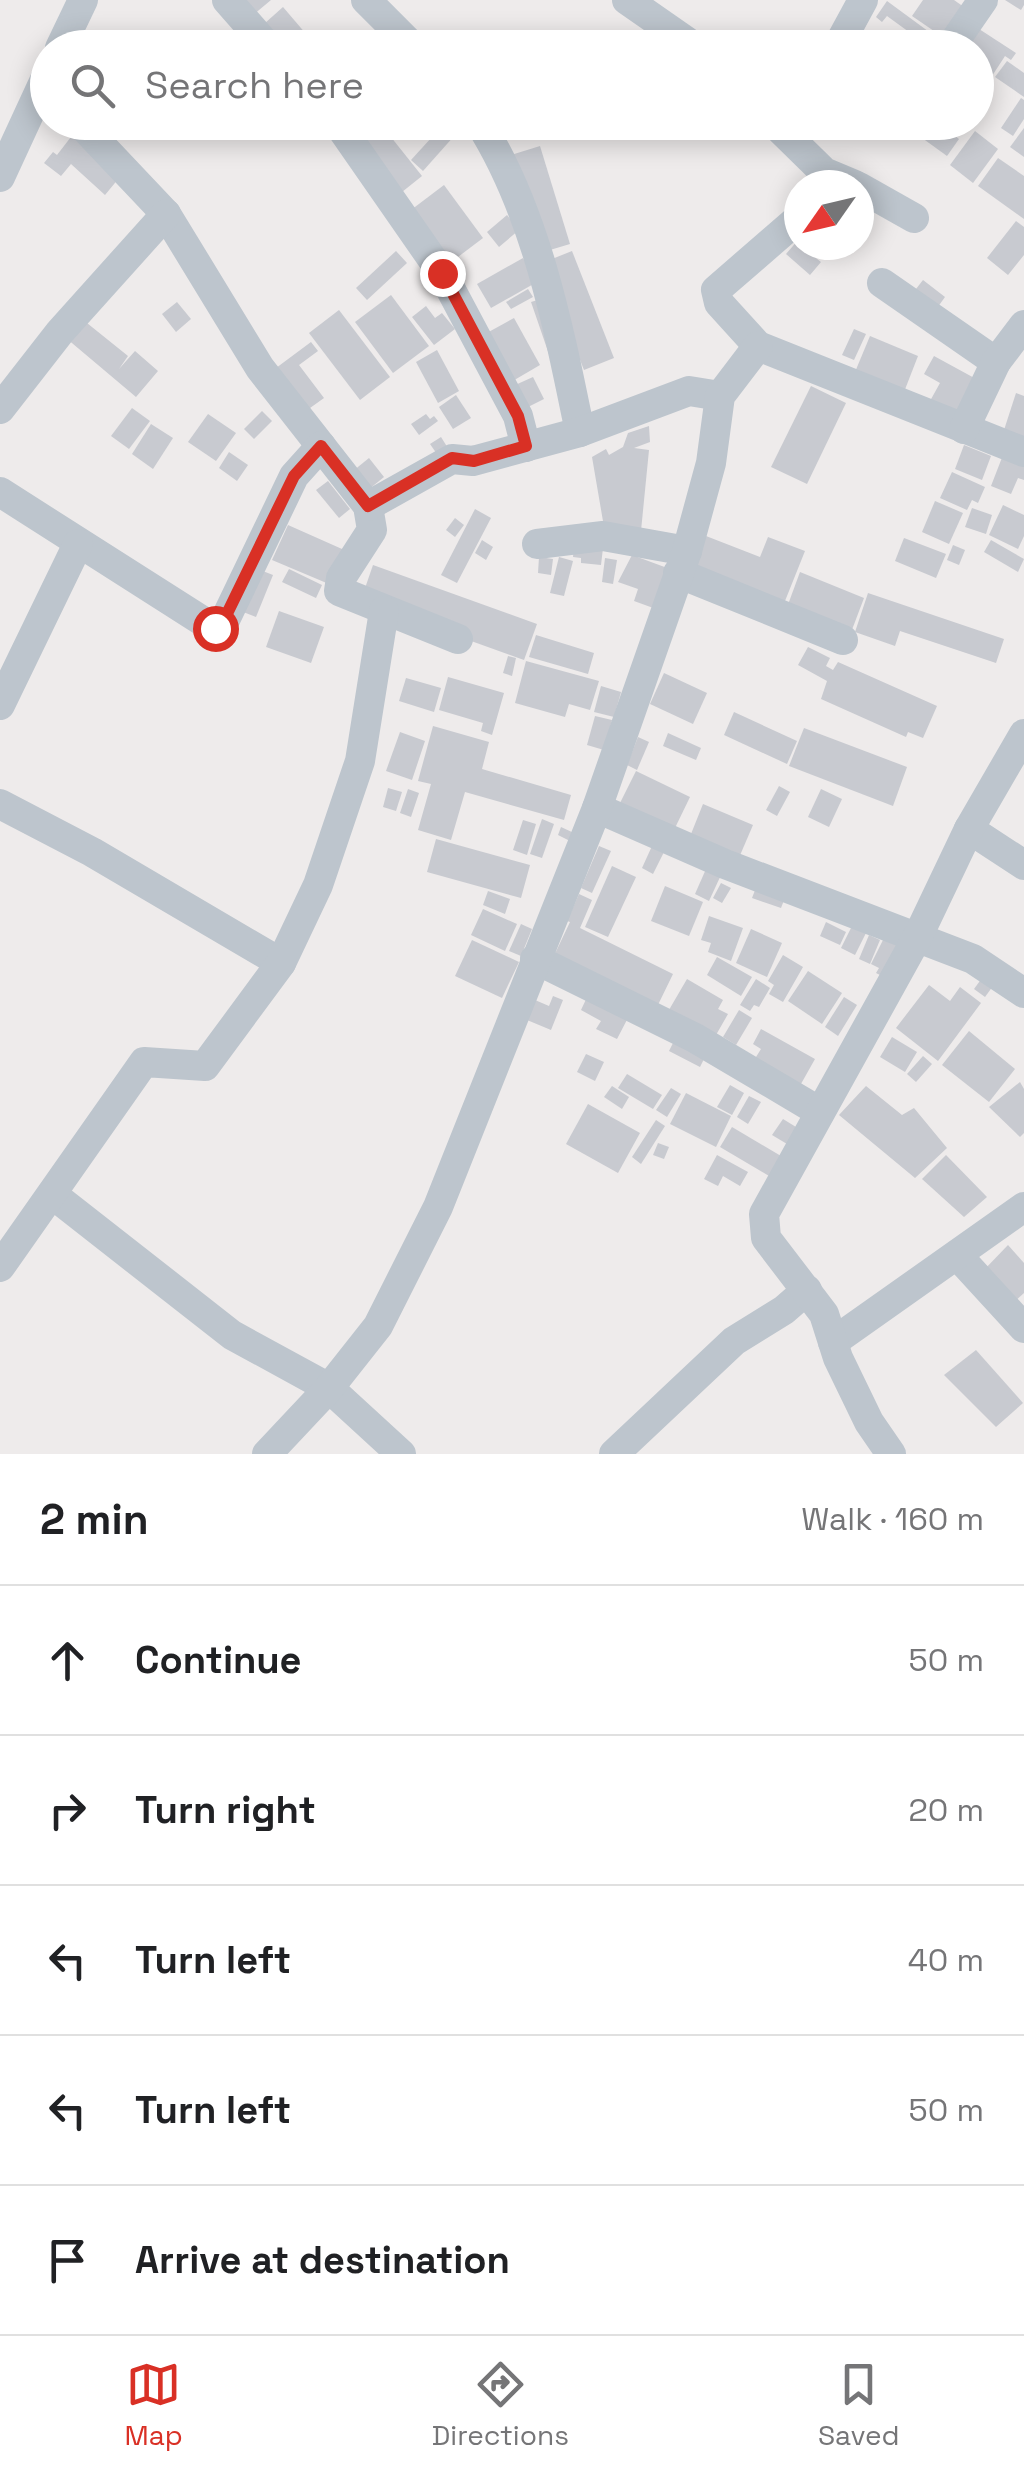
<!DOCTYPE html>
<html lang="en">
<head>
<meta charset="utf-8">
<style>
	:root { --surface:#fff; --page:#f2f2f2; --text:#202124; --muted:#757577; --line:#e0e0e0; --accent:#d93025 }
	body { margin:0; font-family:"Space Grotesk",sans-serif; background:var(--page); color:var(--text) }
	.compass { position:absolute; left:784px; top:170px; width:90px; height:90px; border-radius:50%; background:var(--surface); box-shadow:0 5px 25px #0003; rotate:236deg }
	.stop { position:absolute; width:30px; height:30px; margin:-22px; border:8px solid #d93025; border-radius:50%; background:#fff }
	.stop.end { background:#d93025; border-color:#fff; box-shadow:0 2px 10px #0008 }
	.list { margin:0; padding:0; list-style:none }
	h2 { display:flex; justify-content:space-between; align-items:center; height:130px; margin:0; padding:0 40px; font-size:42px }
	h2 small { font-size:32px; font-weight:400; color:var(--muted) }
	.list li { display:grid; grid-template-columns:65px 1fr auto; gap:30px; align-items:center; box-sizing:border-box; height:150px; padding:0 40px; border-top:2px solid var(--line) }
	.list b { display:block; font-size:38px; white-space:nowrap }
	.list em { font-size:32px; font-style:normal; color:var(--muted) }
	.icon { flex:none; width:55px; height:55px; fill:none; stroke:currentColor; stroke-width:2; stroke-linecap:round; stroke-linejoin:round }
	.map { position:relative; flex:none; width:1024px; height:1454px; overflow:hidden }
	.search { position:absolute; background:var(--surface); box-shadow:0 5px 25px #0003; left:30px; right:30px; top:30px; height:110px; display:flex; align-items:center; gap:25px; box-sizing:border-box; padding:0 35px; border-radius:55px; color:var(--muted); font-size:38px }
	.sheet { height:880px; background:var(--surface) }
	nav { display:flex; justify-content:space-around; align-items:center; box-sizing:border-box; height:140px; border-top:2px solid var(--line); background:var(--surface); font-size:28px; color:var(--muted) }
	nav a { display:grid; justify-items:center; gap:5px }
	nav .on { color:var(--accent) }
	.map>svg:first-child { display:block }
	.building { fill:#c8cad0 }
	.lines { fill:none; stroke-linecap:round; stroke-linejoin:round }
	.minor { stroke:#bdc5cd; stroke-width:30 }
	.route { stroke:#d93025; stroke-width:12 }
</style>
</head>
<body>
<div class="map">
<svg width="1024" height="1454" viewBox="0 0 1024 1454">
	<rect width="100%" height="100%" fill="#eeebeb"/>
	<g class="building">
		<path d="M241,0h30l-18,15z"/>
		<path d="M923,0h31l17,12 -21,30 -38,-26z"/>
		<path d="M1005,0h19v5l-3,5z"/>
		<path d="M887,1l64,47h-20l-44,-32 -5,6 -6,-5z"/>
		<path d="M283,7l35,41h-33l-21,-24z"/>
		<path d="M976,27l40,26 -5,7 -6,-4 -13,20 -16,-10v-18h-13z"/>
		<path d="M376,32l26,16h-33l-5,-5z"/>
		<path d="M910,35l17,13h-25z"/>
		<path d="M1007,61l17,12v24l-29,-20z"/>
		<path d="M1021,98l3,2v19l-11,17 -12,-8z"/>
		<path d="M900,122h37l22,17 -12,17z"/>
		<path d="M443,125l12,10 -32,36 -12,-11z"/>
		<path d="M383,127l39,49 -20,16 -39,-50z"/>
		<path d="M1024,128v29l-14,-10z"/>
		<path d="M975,131l23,18 -25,34 -23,-18z"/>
		<path d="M74,133l45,45 -14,17 -34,-31 -10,12 -17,-13 9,-11 4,3z"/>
		<path d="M540,146l30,98 -30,9 -29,-98z"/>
		<path d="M998,158l26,18v43l-46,-33z"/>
		<path d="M444,185l39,53 -33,25 -39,-53z"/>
		<path d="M507,215l12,15 -20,17 -12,-15z"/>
		<path d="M1016,221l8,6v28l-16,20 -21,-17z"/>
		<path d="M799,239v6l22,17 -11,13 -24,-21z"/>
		<path d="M396,251l11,12 -40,37 -11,-12z"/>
		<path d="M572,251l42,107 -30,12 -42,-107z"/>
		<path d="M523,258l14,24 -46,26 -14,-24z"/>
		<path d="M923,280l22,17 -13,18 -23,-17z"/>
		<path d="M528,289l5,8 -22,12 -5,-7z"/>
		<path d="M391,295l38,51 -36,27 -38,-51z"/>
		<path d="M541,299l11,64 -21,-61z"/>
		<path d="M177,302l14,17 -15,13 -14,-18z"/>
		<path d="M426,306l9,12 7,-5 13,16 -21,16 -22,-28z"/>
		<path d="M339,310l51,67 -30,23 -51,-67z"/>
		<path d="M514,318l26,47 -29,17 -26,-48z"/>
		<path d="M82,319l46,37 -9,13 16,-18 23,20 -22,26 -70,-59z"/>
		<path d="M854,329l12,5 -12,26 -12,-5z"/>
		<path d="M870,336l48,20 -14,36 -49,-20z"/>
		<path d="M311,342l7,9 -19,14 25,33 -21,15 -31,-42z"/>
		<path d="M437,350l22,41 -21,12 -22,-41z"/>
		<path d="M934,356l44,24 -20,36 -28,-15 10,-18 -16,-9z"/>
		<path d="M533,377l11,22 -20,10 -11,-23z"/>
		<path d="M811,386l35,17 -39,81 -36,-17z"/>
		<path d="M1016,393l8,3v41l-20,-7z"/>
		<path d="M456,395l15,23 -18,11 -14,-22z"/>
		<path d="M132,408l18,13 -21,28 -18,-13z"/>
		<path d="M262,411l10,10 -18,18 -10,-10z"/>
		<path d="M208,414l28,19 -20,28 -28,-19z"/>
		<path d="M426,414l4,5 4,-3 4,5 -19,14 -8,-11z"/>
		<path d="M151,424l22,14 -20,31 -21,-15z"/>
		<path d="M649,426l1,16 -16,6 15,2 -8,81 -37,-4 -12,-70 14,-8 3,6 14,-8 5,-14z"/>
		<path d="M441,437l10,16 -10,7 -11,-16z"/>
		<path d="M964,445l27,11 -9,24 -27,-11z"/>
		<path d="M229,452l19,13 -11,16 -18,-13z"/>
		<path d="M1003,455l21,8v17l-6,-2 -7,16 -20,-8z"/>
		<path d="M369,458l15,19 -16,13 -15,-19z"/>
		<path d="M952,472l33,15 -7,16 -6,-3 -5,10 -27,-12z"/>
		<path d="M328,481l22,28 -11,9 -23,-28z"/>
		<path d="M935,501l28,12 -14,31 -27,-12z"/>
		<path d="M1003,505l21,10v21l-6,13 -29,-14z"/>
		<path d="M972,508l20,7 -6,19 -21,-7z"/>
		<path d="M475,509l16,9 -34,65 -16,-8z"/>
		<path d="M455,518l9,7 -9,12 -9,-7z"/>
		<path d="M288,525l63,28 -15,34 -64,-27z"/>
		<path d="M706,536l54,21 8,-20 37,14 -22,55 -90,-35z"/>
		<path d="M904,538l42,16 -10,24 -41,-17z"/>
		<path d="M482,540l11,7 -7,13 -11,-7z"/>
		<path d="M991,540l33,19 -6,13 -34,-20z"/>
		<path d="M574,545l29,3 -2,17 -20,-2v-5l-8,-1z"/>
		<path d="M953,545l12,5 -6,15 -12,-5z"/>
		<path d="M632,555l38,14 -14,40 -22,-8 4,-12 -20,-7z"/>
		<path d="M539,557l14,2 -2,16 -13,-2z"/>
		<path d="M559,557l14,4 -9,35 -14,-3z"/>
		<path d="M605,558l12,2 -4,24 -11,-2z"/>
		<path d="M373,565l164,59 -13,36 -125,-45 -36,-21z"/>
		<path d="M255,568l18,7 -17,42 -18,-7z"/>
		<path d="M289,569l33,16 -6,13 -34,-16z"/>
		<path d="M800,572l64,26 -14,37 -64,-25z"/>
		<path d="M868,593l136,46 -8,24 -96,-32 -5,15 -40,-14z"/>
		<path d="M279,611l45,16 -13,36 -45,-16z"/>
		<path d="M536,635l58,18 -6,21 -59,-17z"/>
		<path d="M808,647l22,11 -4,8 7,4 5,-8 99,44 -14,32 -15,-6 -2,5 -85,-38 6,-18 -29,-16z"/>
		<path d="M508,656l8,2 -4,18 -9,-3z"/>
		<path d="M526,661l73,20 -9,29 -21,-6 -4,13 -50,-14z"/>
		<path d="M664,673l43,20 -14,31 -43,-20z"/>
		<path d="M448,677l56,16 -12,42 -11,-4 2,-8 -44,-13z"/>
		<path d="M406,678l35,10 -7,24 -35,-11z"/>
		<path d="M601,686l20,6 -7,25 -20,-5z"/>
		<path d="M734,712l63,29 -10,23 -63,-29z"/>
		<path d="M595,716l17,4 -8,30 -17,-5z"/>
		<path d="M433,726l56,16 -7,27 89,26 -7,25 -99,-28 -14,48 -33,-10 13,-46 -13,-3z"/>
		<path d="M804,728l103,39 -14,39 -104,-40z"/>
		<path d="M400,732l25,9 -13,39 -26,-9z"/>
		<path d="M668,733l33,15 -5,12 -33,-14z"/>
		<path d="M638,737l11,5 -12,28 -10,-5z"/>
		<path d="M636,771l54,26 -16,33 -54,-27z"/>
		<path d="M779,786l11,6 -13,24 -11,-6z"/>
		<path d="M388,788l14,4 -6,19 -13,-4z"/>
		<path d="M408,789l11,4 -8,24 -11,-4z"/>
		<path d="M821,789l21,10 -13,28 -21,-10z"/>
		<path d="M703,804l50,21 -15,35 -49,-21z"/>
		<path d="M542,819l12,5 -12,34 -12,-4z"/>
		<path d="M523,820l13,4 -9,31 -14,-5z"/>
		<path d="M561,827l13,6 -4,8 -12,-6z"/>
		<path d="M436,839l94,26 -9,33 -94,-26z"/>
		<path d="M599,846l12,5 -19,42 -11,-5z"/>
		<path d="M652,846l12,6 -11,22 -11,-6z"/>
		<path d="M612,866l24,11 -28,60 -23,-10z"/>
		<path d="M706,869l15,6 -12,26 -14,-7z"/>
		<path d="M721,883l10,5 -9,15 -9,-5z"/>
		<path d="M757,885l29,10 -5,13 -29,-10z"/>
		<path d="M665,886l38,16 -14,34 -38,-15z"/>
		<path d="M488,891l22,8 -5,15 -22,-9z"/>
		<path d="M579,894l13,6 -12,28 93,46 -18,37 -103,-51 18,-38 -3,-1z"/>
		<path d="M483,909l34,15 -12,27 -34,-16z"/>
		<path d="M709,916l34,12 -12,33 -23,-9 3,-9 -10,-3z"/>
		<path d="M826,922l20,10 -6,13 -20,-9z"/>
		<path d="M521,924l11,5 -11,27 -12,-5z"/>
		<path d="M853,924l14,7 -12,24 -14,-7z"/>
		<path d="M751,929l31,14 -15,34 -31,-14z"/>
		<path d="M869,935l11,5 -10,24 -11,-5z"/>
		<path d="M884,938l17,9 -15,31 -10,-5 3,-5 -8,-4z"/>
		<path d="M472,940l47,22 -17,36 -47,-22z"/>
		<path d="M783,955l20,12 -20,35 -14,-8 5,-9 -6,-4z"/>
		<path d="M717,957l35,20 -11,19 -34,-21z"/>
		<path d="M808,971l34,22 -20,31 -34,-23z"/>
		<path d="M982,978l11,8 -8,11 -11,-8z"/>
		<path d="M687,979l36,21 -5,9 10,5 -16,28 -46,-27z"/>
		<path d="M756,979l14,9 -11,19 -5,-2 -4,6 -10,-6z"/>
		<path d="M929,985l21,16 10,-14 21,16 -43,58 -42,-33z"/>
		<path d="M589,993l41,21 -13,25 -21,-10 5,-8 -20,-11z"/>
		<path d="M553,996l10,4 -12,30 -24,-10 8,-20 14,6z"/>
		<path d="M844,997l13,8 -19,31 -13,-9z"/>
		<path d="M739,1010l13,8 -16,27 -13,-8z"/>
		<path d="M761,1029l54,30 -18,32 -46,-26 10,-16 -8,-5z"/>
		<path d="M969,1031l46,38 -26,33 -47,-37z"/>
		<path d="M892,1037l25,15 -12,20 -25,-15z"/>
		<path d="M675,1039l31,16 -6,12 -31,-16z"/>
		<path d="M586,1054l18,8 -9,19 -18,-9z"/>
		<path d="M923,1056l9,8 -16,18 -9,-8z"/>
		<path d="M627,1074l35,21 -9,14 -35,-21z"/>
		<path d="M1020,1082l4,7v44l-4,4 -31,-30z"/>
		<path d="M730,1085l14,8 -12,22 -15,-8z"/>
		<path d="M612,1086l17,11 -7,12 -18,-12z"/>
		<path d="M866,1086l36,29 12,-7 33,40 -32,30 -76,-63z"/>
		<path d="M671,1088l10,6 -14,23 -11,-7z"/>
		<path d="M686,1093l45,23 -15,31 -46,-23z"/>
		<path d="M749,1096l12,6 -13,22 -11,-7z"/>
		<path d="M588,1104l52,29 -22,40 -52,-29z"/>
		<path d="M783,1119l13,8 -9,17 -15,-9z"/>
		<path d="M656,1120l9,6 -24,38 -9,-7z"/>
		<path d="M732,1127l49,29 -12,20 -49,-29z"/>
		<path d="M658,1143l11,4 -5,12 -11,-4z"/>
		<path d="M717,1155l31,17 -8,14 -17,-10 -5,10 -14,-7z"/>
		<path d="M946,1155l41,42 -23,20 -42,-38z"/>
		<path d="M1008,1245l16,18v30l-11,10 -30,-32z"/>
		<path d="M976,1350l47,53 -27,24 -52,-52z"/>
	</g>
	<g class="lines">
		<g class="minor">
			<path d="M227,0l42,48"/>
			<path d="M366,0l48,48"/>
			<path d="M627,0l69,48"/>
			<path d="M954,42l29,-42"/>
			<path d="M60,48l23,-48"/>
			<path d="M837,48l26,-48"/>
			<path d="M79,122l87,92 94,154 108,138 4,24 -31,48 -2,13 119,48"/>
			<path d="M337,122l105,151 76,143 8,31"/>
			<path d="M479,122c57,89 80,207 101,310"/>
			<path d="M773,122l51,50 31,13"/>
			<path d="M0,177l48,-104"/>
			<path d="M859,187l55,31"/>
			<path d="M799,218l-83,72 3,13 39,43 266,106"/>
			<path d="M882,283l114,79"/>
			<path d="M0,409l60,-77 106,-118"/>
			<path d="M964,429l32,-67 28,-37"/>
			<path d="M0,492l215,137 8,-5 71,-148 27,-30"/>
			<path d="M368,506l84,-47 21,2 107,-29 109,-41 31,5"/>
			<path d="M537,544l66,-8 84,15"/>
			<path d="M678,573l165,67"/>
			<path d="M0,705l78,-161"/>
			<path d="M0,804l92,48 189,111"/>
			<path d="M597,808l128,56 248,95 51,34"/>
			<path d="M969,829l55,36"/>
			<path d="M535,959l160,79 125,74"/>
			<path d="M52,1194l180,141 97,53 72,66"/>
			<path d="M957,1255l67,73"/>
			<path d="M0,1267l144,-205 61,4 76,-103 37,-78 42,-124 24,-150"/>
			<path d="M833,1342l191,-135"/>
			<path d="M267,1454l62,-66 49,-62 60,-119 159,-399 90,-257 24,-88 9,-67 38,-50"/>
			<path d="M614,1454l120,-113 50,-31 23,-20"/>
			<path d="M891,1454l-22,-32 -31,-64 -14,-44 -58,-76 -2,-24 154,-278 51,-107 55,-95"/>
		</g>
	</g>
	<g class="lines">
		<path class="route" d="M215,628l7,-4 72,-148 27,-30 47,60 84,-48 22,3 52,-15 -8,-30 -76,-143"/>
	</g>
</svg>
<svg class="compass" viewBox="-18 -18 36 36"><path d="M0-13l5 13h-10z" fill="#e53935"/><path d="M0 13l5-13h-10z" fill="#757577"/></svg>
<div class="stop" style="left:215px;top:628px"></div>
<div class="stop end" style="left:442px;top:273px"></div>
<div class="search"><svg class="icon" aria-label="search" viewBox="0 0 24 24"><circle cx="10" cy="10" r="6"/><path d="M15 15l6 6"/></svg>Search here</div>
</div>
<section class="sheet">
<h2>2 min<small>Walk · 160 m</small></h2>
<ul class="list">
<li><svg class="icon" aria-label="ahead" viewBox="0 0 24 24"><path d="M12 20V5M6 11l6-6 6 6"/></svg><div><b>Continue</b></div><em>50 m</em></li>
<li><svg class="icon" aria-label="right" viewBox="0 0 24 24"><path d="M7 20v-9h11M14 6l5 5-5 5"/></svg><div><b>Turn right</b></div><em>20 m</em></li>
<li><svg class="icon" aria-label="left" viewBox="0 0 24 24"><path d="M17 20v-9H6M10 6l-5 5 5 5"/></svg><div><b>Turn left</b></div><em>40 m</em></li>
<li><svg class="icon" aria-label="left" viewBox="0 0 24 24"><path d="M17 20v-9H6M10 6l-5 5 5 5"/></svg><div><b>Turn left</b></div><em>50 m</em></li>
<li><svg class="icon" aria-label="arrive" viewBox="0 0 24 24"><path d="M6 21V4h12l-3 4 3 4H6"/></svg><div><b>Arrive at destination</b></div></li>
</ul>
</section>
<nav>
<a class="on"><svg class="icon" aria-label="map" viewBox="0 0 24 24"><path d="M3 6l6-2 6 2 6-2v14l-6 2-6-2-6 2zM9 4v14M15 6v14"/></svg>Map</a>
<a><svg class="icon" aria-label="directions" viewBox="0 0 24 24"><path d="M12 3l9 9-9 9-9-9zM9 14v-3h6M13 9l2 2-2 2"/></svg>Directions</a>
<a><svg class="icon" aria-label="saved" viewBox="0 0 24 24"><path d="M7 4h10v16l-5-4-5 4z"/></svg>Saved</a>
</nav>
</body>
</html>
